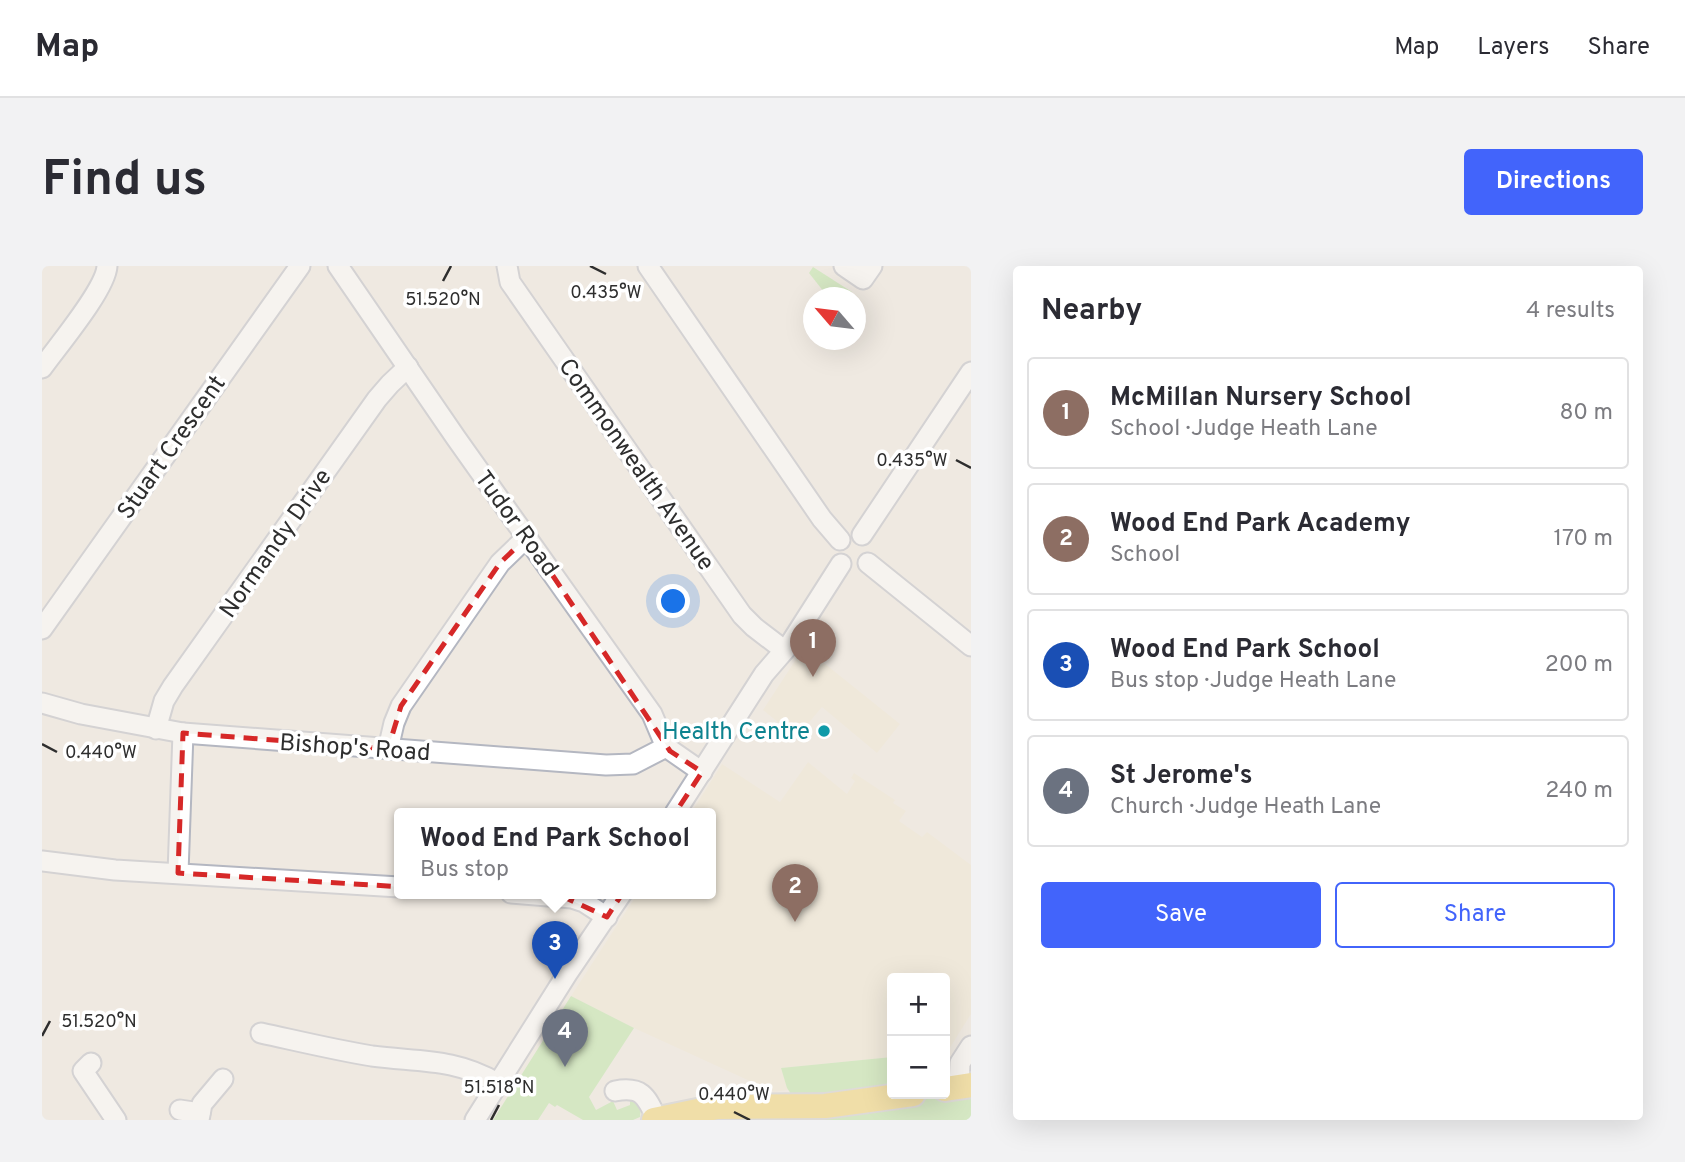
<!DOCTYPE html>
<html lang="en">
<head>
<meta charset="utf-8">
<style>
	:root { --surface:#fff; --page:#f2f2f3; --text:#2b2b33; --muted:#7c7c81; --line:#e1e1e2; --accent:#4264fb }
	body { margin:0; font-family:Overpass,sans-serif; background:var(--page); color:var(--text) }
	.controls { position:absolute; right:21px; bottom:21px; display:grid; overflow:hidden; border-radius:7px; box-shadow:0 7px 28px #0002 }
	.controls button { width:63px; height:63px; display:grid; place-items:center; padding:0; border:0; border-bottom:2px solid var(--line); background:var(--surface); color:var(--text); font:35px sans-serif }
	.compass { position:absolute; left:761px; top:21px; width:63px; height:63px; border-radius:50%; background:var(--surface); box-shadow:0 7px 28px #0002; rotate:298deg }
	.you { position:absolute; left:632px; top:336px; width:24px; height:24px; margin:-18px; border:5px solid #fff; border-radius:50%; background:#1a73e8; box-shadow:0 0 0 10px #1a73e833 }
	.badge { display:grid; place-items:center; width:46px; height:46px; border-radius:50%; background:var(--accent); color:#fff; font-size:23px; font-weight:700 }
	.pin { position:absolute; translate:-50% -58px; filter:drop-shadow(0 2px 4px #0008) }
	.pin::after { content:''; position:absolute; top:37px; width:24px; height:21px; background:inherit; clip-path:polygon(0 0,100% 0,50% 100%) }
	.popup { position:absolute; left:352px; top:542px; width:322px; height:91px; box-sizing:border-box; display:grid; place-content:center; border-radius:7px; background:var(--surface); filter:drop-shadow(0 2px 5px #0005); font-size:23px; white-space:nowrap; color:var(--muted) }
	.popup b { font-size:26px; color:var(--text) }
	.popup::after { content:''; position:absolute; left:50%; top:100%; margin-left:-14px; border:14px solid transparent; border-top-color:var(--surface) }
	.list { margin:0; padding:0; list-style:none }
	h2 { display:flex; justify-content:space-between; align-items:center; height:91px; margin:0; padding:0 28px; font-size:30px }
	h2 small { font-size:23px; font-weight:400; color:var(--muted) }
	.list li { display:grid; grid-template-columns:46px 1fr auto; gap:21px; align-items:center; box-sizing:border-box; height:112px; margin:0 14px 14px; padding:0 14px; border:2px solid var(--line); border-radius:7px }
	.list b { display:block; font-size:26px; white-space:nowrap }
	.list p { margin:0; font-size:23px; white-space:nowrap; color:var(--muted) }
	.list em { font-size:23px; font-style:normal; color:var(--muted) }
	.actions { display:flex; gap:14px; padding:21px 28px }
	.actions a { flex:1; padding:16px 0; border:2px solid var(--accent); border-radius:7px; text-align:center; font-size:24px; color:var(--accent) }
	.actions .main { background:var(--accent); color:#fff }
	.map { position:relative; flex:none; width:929px; height:854px; overflow:hidden; border-radius:7px }
	header { display:flex; align-items:center; gap:42px; box-sizing:border-box; height:98px; padding:0 35px; background:var(--surface); border-bottom:2px solid var(--line) }
	header strong { font-size:33px }
	nav { display:flex; gap:38px; margin-inline-start:auto; font-size:24px }
	.intro { display:flex; align-items:center; justify-content:space-between; box-sizing:border-box; height:168px; padding:0 42px }
	h1 { margin:0; font-size:49px }
	.button { padding:18px 32px; border-radius:7px; background:var(--accent); color:#fff; font-size:24px; font-weight:700 }
	main { display:flex; gap:42px; padding:0 42px }
	aside { flex:1; background:var(--surface); border-radius:7px; box-shadow:0 7px 28px #0002 }
	.map>svg:first-child { display:block }
	.education { fill:#f0e6d1 }
	.green { fill:#b6e59e }
	.lines { fill:none; stroke-linecap:round; stroke-linejoin:round }
	.minor-casing { stroke:#b4b7c1; stroke-width:23 }
	.major-casing { stroke:#c9c9c9; stroke-width:28 }
	.minor { stroke:#fff; stroke-width:19 }
	.major { stroke:#f2d163; stroke-width:24 }
	.marked { fill:none; stroke:#d62828; stroke-width:5; stroke-dasharray:14 9; stroke-linejoin:round }
	.ticks { fill:none; stroke:#2e2e2e; stroke-width:2.5 }
	.culture-dot { fill:#0f9aa8; stroke:#fff; stroke-width:2.5 }
	.labels { text-anchor:middle; stroke-width:7; stroke-linejoin:round; paint-order:stroke }
	.street-label { font-size:24px; fill:#2e2e2e; stroke:#fff }
	.culture-label { font-size:24px; fill:#0d838f; stroke:#fff; text-anchor:end }
	.ticks-label { font-size:18px; text-anchor:middle; fill:#2e2e2e; stroke:#fff; stroke-width:7; stroke-linejoin:round; paint-order:stroke }
</style>
</head>
<body>
<header>
<strong>Map</strong>
<nav><a>Map</a><a>Layers</a><a>Share</a></nav>
</header>
<div class="intro"><h1>Find us</h1><a class="button">Directions</a></div>
<main>
<div class="map">
<svg width="929" height="854" viewBox="0 0 929 854">
	<rect width="100%" height="100%" fill="#efe9e1"/>
	<g class="education">
		<path d="M762,381l96,77 -23,29 -55,-46 -22,26 -1,6 -36,-29z"/>
		<path d="M766,496l39,32 8,-13 -4,-3 3,-5 41,27 -2,3 13,8 -7,10 23,16 5,-5 44,33v149l-23,37 -3,1v-74h-53v79l-111,11 7,22 -14,2 -140,-64 -63,-32 67,-103h73v-80h-20l31,-49 58,38z"/>
	</g>
	<g class="green">
		<path d="M771,1l39,25 -4,5h-20l-19,-24z"/>
		<path d="M529,730l63,32 -45,69 7,13 17,-9 4,9 13,-5v-7l11,10 -1,9 -7,3h-50l-26,-15 -2,2 -6,-4 -11,17h-45z"/>
		<path d="M850,791v34l-99,6 -6,-9 -6,-20z"/>
		<path d="M929,825v29h-317l281,-26z"/>
	</g>
	<g class="lines">
		<g class="minor-casing">
			<g id="minor">
				<path d="M296,0l118,172 196,276 14,33 36,25"/>
				<path d="M465,0l3,16 232,333 12,12 30,23"/>
				<path d="M606,0l174,253 18,21"/>
				<path d="M802,0l19,13 9,-13"/>
				<path d="M0,102c15,-21 64,-79 65,-102"/>
				<path d="M820,269l109,-163"/>
				<path d="M826,297l103,83"/>
				<path d="M0,363l258,-363"/>
				<path d="M0,437l39,11 102,19 423,32 27,-1 33,-17"/>
				<path d="M114,463l8,-28 9,-15 204,-287 13,-15 18,-17"/>
				<path d="M346,483l6,-26 7,-17 99,-143 27,-26"/>
				<path d="M633,547l89,-139 26,-30 51,-80"/>
				<path d="M0,595l73,9 284,17"/>
				<path d="M136,607l5,-140"/>
				<path d="M469,627l61,5 12,4 23,15"/>
				<path d="M219,767c37,8 74,17 111,23 46,6 83,2 125,27"/>
				<path d="M49,797l-8,8 33,49"/>
				<path d="M917,821l1,-24 11,-17"/>
				<path d="M573,825c27,-5 31,5 42,28"/>
				<path d="M138,844l20,3"/>
				<path d="M157,854l3,-16 21,-25"/>
				<path d="M433,854l92,-146 55,-81"/>
			</g>
		</g>
		<g class="major-casing">
			<g id="major">
				<path d="M903,823l26,-4"/>
				<path d="M612,854l63,-13 108,-1 88,-12"/>
			</g>
		</g>
		<use href="#minor" class="minor"/>
		<use href="#major" class="major"/>
	</g>
	<path d="M0 0H929V854H0ZM485,271l143,214 32,21 -95,145 -43,-20 -386,-24 5,-140 205,16 13,-43 99,-143z" fill="#efe9e1" fill-opacity=".55" fill-rule="evenodd"/>
	<path class="marked" d="M485,271l143,214 32,21 -95,145 -43,-20 -386,-24 5,-140 205,16 13,-43 99,-143z"/>
	<path class="ticks" d="M548,0l16,8M401,15l8,-15M914,194l15,8M0,478l15,8M0,770l8,-15M692,846l16,8M449,854l8,-15"/>
	<circle class="culture-dot" cx="782" cy="465" r="7"/>
	<g class="labels">
		<g class="street-label">
			<text transform="translate(129 181) rotate(-55)" y="8">Stuart Crescent</text>
			<text transform="translate(595 198) rotate(55)" y="8">Commonwealth Avenue</text>
			<text transform="translate(475 257) rotate(54)" y="8">Tudor Road</text>
			<text transform="translate(233 277) rotate(-55)" y="8">Normandy Drive</text>
			<text transform="translate(313 481) rotate(4)" y="8">Bishop's Road</text>
		</g>
		<g class="culture-label">
			<text x="768" y="473">Health Centre</text>
		</g>
	</g>
	<g class="ticks-label">
		<text x="564" y="32">0.435°W</text>
		<text x="401" y="39">51.520°N</text>
		<text x="870" y="200">0.435°W</text>
		<text x="59" y="492">0.440°W</text>
		<text x="57" y="761">51.520°N</text>
		<text x="457" y="827">51.518°N</text>
		<text x="692" y="834">0.440°W</text>
	</g>
</svg>
<div class="controls">
<button>+</button>
<button>−</button>
</div>
<svg class="compass" viewBox="-18 -18 36 36"><path d="M0-13l5 13h-10z" fill="#e53935"/><path d="M0 13l5-13h-10z" fill="#7c7c81"/></svg>
<div class="you"></div>
<div class="pin badge" style="left:771px;top:411px;background:#8d6e63">1</div>
<div class="pin badge" style="left:753px;top:656px;background:#8d6e63">2</div>
<div class="pin badge" style="left:513px;top:713px;background:#1a4fb4">3</div>
<div class="popup"><b>Wood End Park School</b>Bus stop</div>
<div class="pin badge" style="left:523px;top:801px;background:#6b7280">4</div>
</div>
<aside>
<h2>Nearby<small>4 results</small></h2>
<ul class="list">
<li><span class="badge" style="background:#8d6e63">1</span><div><b>McMillan Nursery School</b><p>School · Judge Heath Lane</p></div><em>80 m</em></li>
<li><span class="badge" style="background:#8d6e63">2</span><div><b>Wood End Park Academy</b><p>School</p></div><em>170 m</em></li>
<li><span class="badge" style="background:#1a4fb4">3</span><div><b>Wood End Park School</b><p>Bus stop · Judge Heath Lane</p></div><em>200 m</em></li>
<li><span class="badge" style="background:#6b7280">4</span><div><b>St Jerome's</b><p>Church · Judge Heath Lane</p></div><em>240 m</em></li>
</ul>
<div class="actions"><a class="main">Save</a><a>Share</a></div>
</aside>
</main>
</body>
</html>
